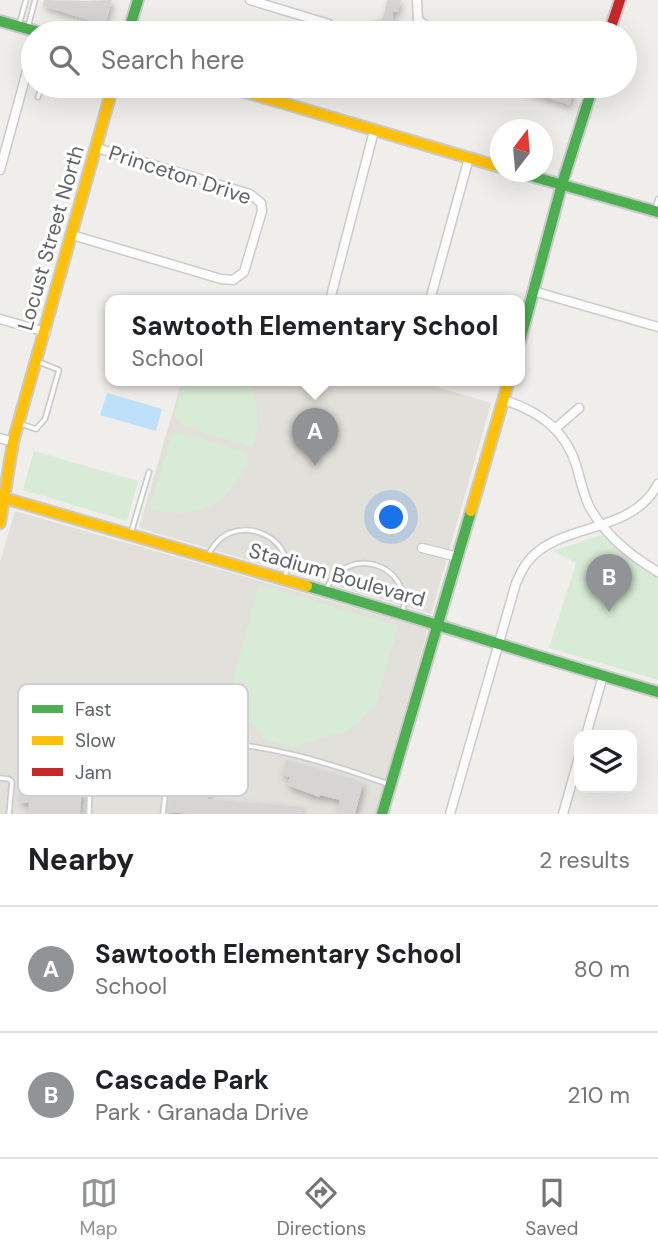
<!DOCTYPE html>
<html lang="en">
<head>
<meta charset="utf-8">
<style>
	:root { --surface:#fff; --page:#f6f6f6; --text:#202124; --muted:#757577; --line:#e0e0e0; --accent:#919496 }
	body { margin:0; font-family:"DM Sans",sans-serif; background:var(--page); color:var(--text) }
	.controls { position:absolute; right:21px; bottom:21px; display:grid; overflow:hidden; border-radius:14px; box-shadow:0 7px 28px #0002 }
	.controls button { width:63px; height:63px; display:grid; place-items:center; padding:0; border:0; border-bottom:2px solid var(--line); background:var(--surface); color:var(--text); font:35px sans-serif }
	.compass { position:absolute; left:490px; top:119px; width:63px; height:63px; border-radius:50%; background:var(--surface); box-shadow:0 7px 28px #0002; rotate:16deg }
	.you { position:absolute; left:392px; top:518px; width:24px; height:24px; margin:-18px; border:5px solid #fff; border-radius:50%; background:#1a73e8; box-shadow:0 0 0 10px #1a73e833 }
	.badge { display:grid; place-items:center; width:46px; height:46px; border-radius:50%; background:var(--accent); color:#fff; font-size:23px; font-weight:700 }
	.pin { position:absolute; translate:-50% -58px; filter:drop-shadow(0 2px 4px #0008) }
	.pin::after { content:''; position:absolute; top:37px; width:24px; height:21px; background:inherit; clip-path:polygon(0 0,100% 0,50% 100%) }
	.popup { position:absolute; left:105px; top:295px; width:420px; height:91px; box-sizing:border-box; display:grid; place-content:center; border-radius:14px; background:var(--surface); filter:drop-shadow(0 2px 5px #0005); font-size:23px; white-space:nowrap; color:var(--muted) }
	.popup b { font-size:26px; color:var(--text) }
	.popup::after { content:''; position:absolute; left:50%; top:100%; margin-left:-14px; border:14px solid transparent; border-top-color:var(--surface) }
	.list { margin:0; padding:0; list-style:none }
	h2 { display:flex; justify-content:space-between; align-items:center; height:91px; margin:0; padding:0 28px; font-size:30px }
	h2 small { font-size:23px; font-weight:400; color:var(--muted) }
	.list li { display:grid; grid-template-columns:46px 1fr auto; gap:21px; align-items:center; box-sizing:border-box; height:126px; padding:0 28px; border-top:2px solid var(--line) }
	.list b { display:block; font-size:26px; white-space:nowrap }
	.list p { margin:0; font-size:23px; white-space:nowrap; color:var(--muted) }
	.list em { font-size:23px; font-style:normal; color:var(--muted) }
	.icon { flex:none; width:38px; height:38px; fill:none; stroke:currentColor; stroke-width:2; stroke-linecap:round; stroke-linejoin:round }
	.map { position:relative; flex:none; width:658px; height:814px; overflow:hidden }
	.search { position:absolute; background:var(--surface); box-shadow:0 7px 28px #0002; left:21px; right:21px; top:21px; height:77px; display:flex; align-items:center; gap:18px; box-sizing:border-box; padding:0 24px; border-radius:38px; color:var(--muted); font-size:26px }
	.sheet { height:343px; background:var(--surface) }
	nav { display:flex; justify-content:space-around; align-items:center; box-sizing:border-box; height:98px; border-top:2px solid var(--line); background:var(--surface); font-size:19px; color:var(--muted) }
	nav a { display:grid; justify-items:center; gap:4px }
	nav .on { color:var(--accent) }
	.map>svg:first-child { display:block }
	.education { fill:#e2e0da }
	.green { fill:#d8ebd6 }
	.water { fill:#bfe0f9 }
	.building { fill:#d6d5d3; filter:url(#shadow) }
	.lines { fill:none; stroke-linecap:round; stroke-linejoin:round }
	.lane-casing { stroke:#cbcccc; stroke-width:7 }
	.street-casing { stroke:#cbcccc; stroke-width:11 }
	.fast-casing { stroke:#cacacb; stroke-width:14 }
	.slow-casing { stroke:#cacacb; stroke-width:14 }
	.jam-casing { stroke:#cacacb; stroke-width:14 }
	.lane { stroke:#fdfcfc; stroke-width:3.5 }
	.street { stroke:#fdfcfc; stroke-width:8 }
	.fast { stroke:#4caf50; stroke-width:10 }
	.slow { stroke:#ffc107; stroke-width:10 }
	.jam { stroke:#c62828; stroke-width:10 }
	.labels { text-anchor:middle; stroke-width:6; stroke-linejoin:round; paint-order:stroke }
	.street-label { font-size:21px; fill:#5f6368; stroke:#fff }
	.key { fill:#fff; stroke:#cfd0d2; stroke-width:2 }
	.key-label { font-size:19px; fill:#5f6368 }
</style>
</head>
<body>
<div class="map">
<svg width="658" height="814" viewBox="0 0 658 814">
	<defs>
		<filter id="shadow"><feDropShadow dx="2" dy="4" stdDeviation="3.5" flood-color="#0004"/></filter>
	</defs>
	<rect width="100%" height="100%" fill="#efeeea"/>
	<g class="education">
		<path d="M182,380h231l78,23 -60,211 -292,-86z"/>
		<path d="M15,511l413,118 -53,185h-375v-252z"/>
	</g>
	<g class="green">
		<path d="M185,380h63c12,27 12,39 4,67l-71,-22 -7,-9z"/>
		<path d="M177,432l72,21c-12,49 -53,70 -100,55l23,-73z"/>
		<path d="M34,451l104,30 -11,40 -104,-31z"/>
		<path d="M601,535l49,39 8,3v103l-109,-32 27,-85 -23,-12z"/>
		<path d="M264,586l134,40 -22,77 -5,7 -23,21 -58,16 -25,-7 -13,-18 -15,-2 -2,-13 -9,-3 32,-116z"/>
	</g>
	<path class="water" d="M107,393l55,16 -6,22 -56,-16z"/>
	<g class="building">
		<path d="M44,0l40,1 28,-1 -7,25 -62,-19z"/>
		<path d="M387,0h14l-3,12 -6,-1 3,22h-19l-5,-12 12,-2z"/>
		<path d="M511,86h54l8,2 -3,17z"/>
		<path d="M184,752l38,4 -1,12 -2,2h-8l-2,9 -15,-1 1,-14 -12,-1z"/>
		<path d="M286,760l77,23 -8,31h-18l3,-14 -20,-5 -1,2 -32,-12 3,-8 -8,-2z"/>
		<path d="M22,782l60,7 -2,25h-52l1,-11 -9,-1z"/>
		<path d="M170,790l27,3v-3h12l-1,9 94,8 -1,7h-111l-22,-2z"/>
	</g>
	<g class="lines">
		<g class="lane-casing">
			<g id="lane">
				<path d="M19,25l7,-25"/>
				<path d="M28,27l7,-27"/>
				<path d="M93,86l1,6 14,5"/>
				<path d="M38,97l4,-11"/>
				<path d="M655,209l3,-10"/>
				<path d="M21,424l15,5 9,-10 14,-49 -20,-8"/>
				<path d="M131,533l18,-61"/>
				<path d="M207,556c6,-9 12,-19 23,-23 22,-9 52,4 56,29 1,5 0,11 -1,16"/>
				<path d="M326,589c22,-46 86,-25 77,23"/>
				<path d="M0,778l9,1 3,3 -3,32"/>
				<path d="M167,779l43,5 22,-20 1,-19"/>
				<path d="M89,814l1,-30 33,-41 47,6"/>
				<path d="M163,814l7,-65c10,-2 22,-7 32,-7 64,1 127,21 186,42"/>
			</g>
		</g>
		<g class="street-casing">
			<g id="street">
				<path d="M250,0l79,24"/>
				<path d="M417,0l1,20 13,9 15,4"/>
				<path d="M0,170l33,-121"/>
				<path d="M72,235l149,44 12,1 11,-8 18,-61 -1,-8 -11,-9 -153,-46"/>
				<path d="M533,291l125,36"/>
				<path d="M330,300l44,-169"/>
				<path d="M430,300l39,-142"/>
				<path d="M0,319l46,13"/>
				<path d="M504,400c34,11 61,29 72,65 4,13 7,28 13,41 15,28 42,50 69,66"/>
				<path d="M556,428l23,-20"/>
				<path d="M0,438l13,4"/>
				<path d="M422,548l36,9"/>
				<path d="M586,735l17,-59"/>
				<path d="M450,814l66,-231c4,-8 7,-16 13,-23 32,-38 102,-25 129,-76"/>
				<path d="M563,814l16,-57"/>
			</g>
		</g>
		<g class="fast-casing">
			<g id="fast">
				<path d="M0,21l42,12"/>
				<path d="M128,33l10,-33"/>
				<path d="M517,172l141,40"/>
				<path d="M520,341l42,-157 31,-98"/>
				<path d="M307,586c118,34 234,72 351,106"/>
				<path d="M382,814l89,-303"/>
			</g>
		</g>
		<g class="slow-casing">
			<g id="slow">
				<path d="M225,86l275,81"/>
				<path d="M4,498l303,88"/>
				<path d="M471,511l38,-131"/>
				<path d="M0,523l13,-81 100,-356"/>
			</g>
		</g>
		<g class="jam-casing">
			<path id="jam" d="M609,33l11,-33"/>
		</g>
		<use href="#lane" class="lane"/>
		<use href="#street" class="street"/>
		<use href="#fast" class="fast"/>
		<use href="#slow" class="slow"/>
		<use href="#jam" class="jam"/>
	</g>
	<g class="labels">
		<g class="street-label">
			<text transform="translate(180 175) rotate(18)" y="7">Princeton Drive</text>
			<text transform="translate(51 238) rotate(-74)" y="7">Locust Street North</text>
			<text transform="translate(337 575) rotate(16)" y="7">Stadium Boulevard</text>
		</g>
	</g>
	<rect x="18" y="684" width="230" height="112" rx="10" class="key"/>
	<rect x="32" y="705" width="31" height="8" fill="#4caf50"/>
	<rect x="32" y="736" width="31" height="9" fill="#ffc107"/>
	<rect x="32" y="768" width="31" height="8" fill="#c62828"/>
	<g class="key-label">
		<text x="75" y="716">Fast</text>
		<text x="75" y="747">Slow</text>
		<text x="75" y="779">Jam</text>
	</g>
</svg>
<div class="controls">
<button><svg class="icon" aria-label="layers" viewBox="0 0 24 24"><path d="M12 4l9 5-9 5-9-5zM3 14l9 5 9-5"/></svg></button>
</div>
<svg class="compass" viewBox="-18 -18 36 36"><path d="M0-13l5 13h-10z" fill="#e53935"/><path d="M0 13l5-13h-10z" fill="#757577"/></svg>
<div class="you"></div>
<div class="pin badge" style="left:315px;top:466px">A</div>
<div class="popup"><b>Sawtooth Elementary School</b>School</div>
<div class="pin badge" style="left:609px;top:612px">B</div>
<div class="search"><svg class="icon" aria-label="search" viewBox="0 0 24 24"><circle cx="10" cy="10" r="6"/><path d="M15 15l6 6"/></svg>Search here</div>
</div>
<section class="sheet">
<h2>Nearby<small>2 results</small></h2>
<ul class="list">
<li><span class="badge">A</span><div><b>Sawtooth Elementary School</b><p>School</p></div><em>80 m</em></li>
<li><span class="badge">B</span><div><b>Cascade Park</b><p>Park · Granada Drive</p></div><em>210 m</em></li>
</ul>
</section>
<nav>
<a class="on"><svg class="icon" aria-label="map" viewBox="0 0 24 24"><path d="M3 6l6-2 6 2 6-2v14l-6 2-6-2-6 2zM9 4v14M15 6v14"/></svg>Map</a>
<a><svg class="icon" aria-label="directions" viewBox="0 0 24 24"><path d="M12 3l9 9-9 9-9-9zM9 14v-3h6M13 9l2 2-2 2"/></svg>Directions</a>
<a><svg class="icon" aria-label="saved" viewBox="0 0 24 24"><path d="M7 4h10v16l-5-4-5 4z"/></svg>Saved</a>
</nav>
</body>
</html>
